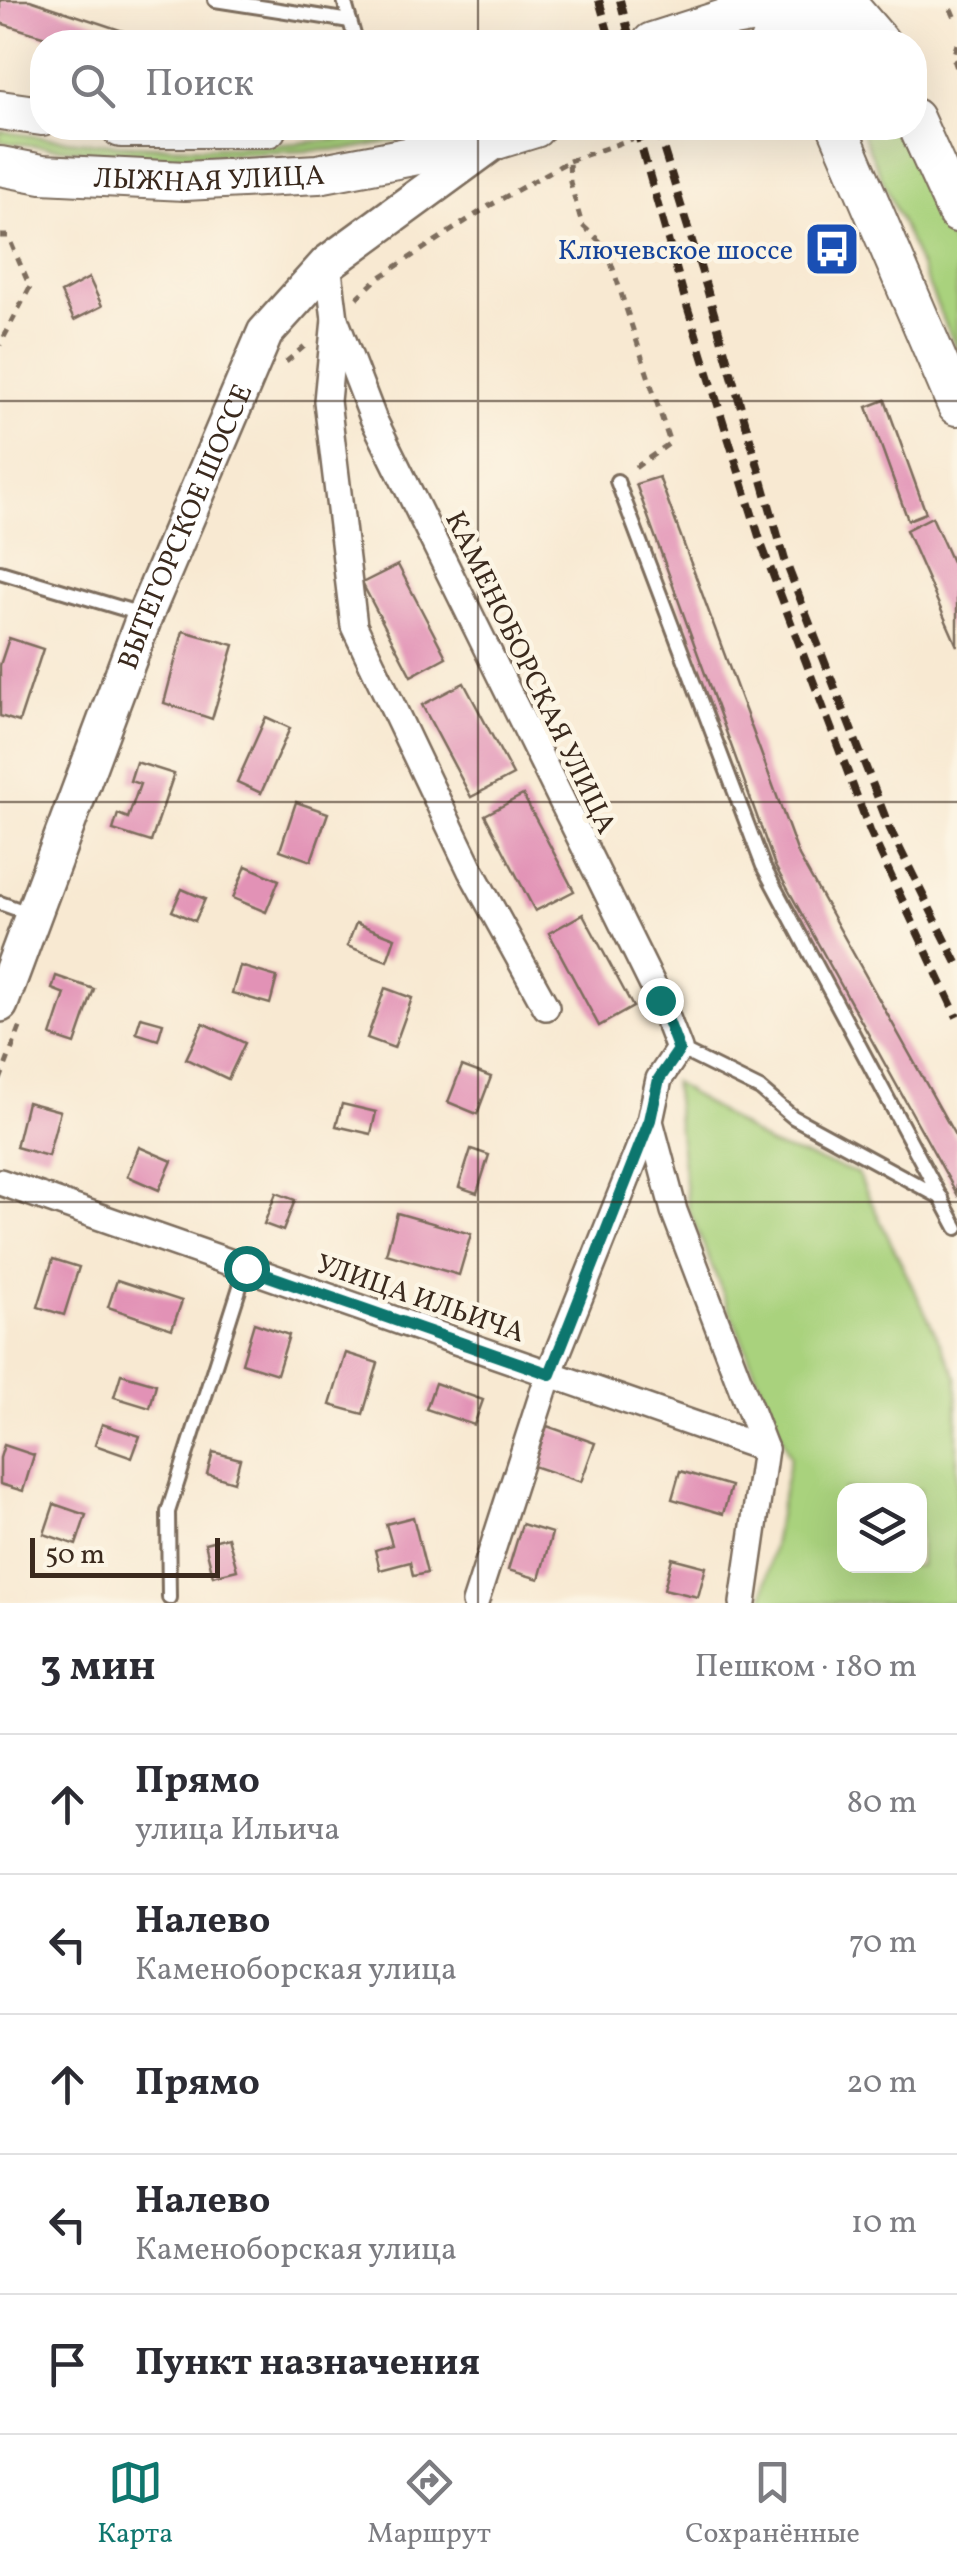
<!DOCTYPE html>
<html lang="ru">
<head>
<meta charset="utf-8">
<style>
	:root { --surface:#fff; --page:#f2f2f3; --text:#2b2b33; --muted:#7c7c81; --line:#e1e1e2; --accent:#0f766e }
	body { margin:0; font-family:Vollkorn,serif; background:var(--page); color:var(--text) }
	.controls { position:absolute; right:30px; bottom:30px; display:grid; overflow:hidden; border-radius:20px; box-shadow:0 10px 40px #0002 }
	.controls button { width:90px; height:90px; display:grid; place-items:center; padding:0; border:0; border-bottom:2px solid var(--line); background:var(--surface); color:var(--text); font:50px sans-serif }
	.scale { position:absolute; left:30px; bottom:25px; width:190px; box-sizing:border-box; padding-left:10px; border:5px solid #3b2a1e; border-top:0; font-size:28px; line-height:35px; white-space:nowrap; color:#3b2a1e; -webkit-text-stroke:8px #fcf5e5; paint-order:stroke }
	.stop { position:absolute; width:30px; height:30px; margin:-22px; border:8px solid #0f766e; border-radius:50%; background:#fff }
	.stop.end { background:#0f766e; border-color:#fff; box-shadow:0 2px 10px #0008 }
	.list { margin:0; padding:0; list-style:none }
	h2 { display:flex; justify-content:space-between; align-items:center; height:130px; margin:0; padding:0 40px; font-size:42px }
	h2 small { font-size:32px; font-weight:400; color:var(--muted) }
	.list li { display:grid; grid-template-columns:65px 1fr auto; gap:30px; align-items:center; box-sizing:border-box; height:140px; padding:0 40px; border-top:2px solid var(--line) }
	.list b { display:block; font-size:38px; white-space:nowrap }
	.list p { margin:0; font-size:32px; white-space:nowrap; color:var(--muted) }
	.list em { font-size:32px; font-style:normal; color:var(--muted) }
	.icon { flex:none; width:55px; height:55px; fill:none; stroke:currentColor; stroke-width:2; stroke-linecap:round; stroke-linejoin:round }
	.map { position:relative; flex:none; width:957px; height:1603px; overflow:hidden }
	.search { position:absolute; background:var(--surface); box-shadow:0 10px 40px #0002; left:30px; right:30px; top:30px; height:110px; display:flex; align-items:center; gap:25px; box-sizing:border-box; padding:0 35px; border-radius:40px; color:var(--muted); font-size:38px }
	.sheet { height:830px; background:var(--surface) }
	nav { display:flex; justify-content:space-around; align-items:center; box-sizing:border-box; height:140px; border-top:2px solid var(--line); background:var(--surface); font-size:28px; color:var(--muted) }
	nav a { display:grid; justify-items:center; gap:5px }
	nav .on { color:var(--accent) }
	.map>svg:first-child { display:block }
	.green { fill:#a9d27d; stroke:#727e4e; stroke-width:2.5; fill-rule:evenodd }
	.building { fill:#e292b6 }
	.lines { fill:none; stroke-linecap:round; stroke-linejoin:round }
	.service-casing { stroke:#7d6d5d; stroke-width:18 }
	.minor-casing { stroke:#7d6d5d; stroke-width:30 }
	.secondary-casing { stroke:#7d6d5d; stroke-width:40 }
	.primary-casing { stroke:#7d6d5d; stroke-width:42 }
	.path { stroke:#7d6d5d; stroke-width:5; stroke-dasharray:8 8; stroke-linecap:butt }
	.service { stroke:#fff; stroke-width:12 }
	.minor { stroke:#fff; stroke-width:25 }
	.secondary { stroke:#fff; stroke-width:35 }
	.primary { stroke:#fff; stroke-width:38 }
	.rail { stroke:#3b2a1e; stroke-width:8; stroke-dasharray:15 8; stroke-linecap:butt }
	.route { stroke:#0f766e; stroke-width:12 }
	.grid { fill:none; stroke:#3b2a1e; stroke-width:2.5; stroke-opacity:0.55 }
	.labels { text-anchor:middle; stroke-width:9; stroke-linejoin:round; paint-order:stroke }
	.street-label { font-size:28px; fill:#3b2a1e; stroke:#fcf5e5 }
	.transit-label { font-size:28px; fill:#164399; stroke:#fcf5e5; text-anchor:end }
</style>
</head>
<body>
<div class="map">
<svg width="957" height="1603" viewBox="0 0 957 1603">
	<rect width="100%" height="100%" fill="#fcf5e5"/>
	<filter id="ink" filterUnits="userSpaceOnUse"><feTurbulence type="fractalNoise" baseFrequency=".01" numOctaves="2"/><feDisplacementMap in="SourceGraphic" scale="20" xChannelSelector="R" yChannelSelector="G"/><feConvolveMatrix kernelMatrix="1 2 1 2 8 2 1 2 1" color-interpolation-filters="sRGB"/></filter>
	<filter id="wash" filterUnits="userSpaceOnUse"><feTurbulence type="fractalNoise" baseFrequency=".0048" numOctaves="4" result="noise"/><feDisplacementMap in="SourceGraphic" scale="40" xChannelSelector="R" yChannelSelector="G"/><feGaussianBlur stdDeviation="2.25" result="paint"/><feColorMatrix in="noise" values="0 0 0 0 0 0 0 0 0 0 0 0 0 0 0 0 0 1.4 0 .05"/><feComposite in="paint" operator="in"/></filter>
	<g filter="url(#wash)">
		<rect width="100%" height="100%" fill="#f8e9d2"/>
		<g class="green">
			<path d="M411,128h51l-111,21 -201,9 -150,-16v-11c135,22 277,22 411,-3z"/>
			<path d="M860,128h42l55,126v97z"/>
			<path d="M673,1082l97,63 87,28 100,204v226h-195l28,-146 -102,-249zM920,1490v76h-76v-76z"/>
		</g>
		<g id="blocks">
			<g class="building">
				<path d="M0,0h30l126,42h-94l-62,-19z"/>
				<path d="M308,35l-1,7h-90v-3z"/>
				<path d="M89,278l13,28 -28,14 -13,-27z"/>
				<path d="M885,400l41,113 -18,7 -41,-113z"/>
				<path d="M659,477l140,379 158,283v55l-182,-328 -139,-382z"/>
				<path d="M932,517l25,56v73l-51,-116z"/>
				<path d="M398,565l48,92 -35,19 -49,-93z"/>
				<path d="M183,631l51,14 -22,74 -48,-16z"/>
				<path d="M9,638l34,11 -24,73 -19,-6v-51z"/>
				<path d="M464,683l49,92 -42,22 -49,-92z"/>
				<path d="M266,717l24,11 -29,65 -24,-11z"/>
				<path d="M136,762l38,12 -23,68 -38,-12 5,-16 10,4 12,-34 -10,-3z"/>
				<path d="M523,795l51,96 -39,20 -50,-96z"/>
				<path d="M296,802l32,11 -17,48 -31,-11z"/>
				<path d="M246,866l33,14 -13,32 -33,-14z"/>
				<path d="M182,889l23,10 -10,22 -23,-10z"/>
				<path d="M583,914l50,93 -34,19 -50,-93z"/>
				<path d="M356,923l39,15 -8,23 -40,-15z"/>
				<path d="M240,966l37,11 -7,27 -38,-11z"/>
				<path d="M56,976l38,13 -19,55 -24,-8 14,-42 -13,-5z"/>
				<path d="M385,988l27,10 -18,50 -27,-10z"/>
				<path d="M141,1017l22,6 -5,17 -22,-7z"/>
				<path d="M203,1023l42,20 -17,36 -42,-20z"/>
				<path d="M462,1066l29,11 -14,37 -29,-12z"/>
				<path d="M27,1102l33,9 -12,45 -32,-9z"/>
				<path d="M342,1104l34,8 -5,22 -35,-8z"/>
				<path d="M139,1147l33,14 -13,29 -32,-14z"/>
				<path d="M471,1149l18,6 -12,38 -18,-6z"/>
				<path d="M276,1193l19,7 -12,31 -19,-7z"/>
				<path d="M397,1213l74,21 -12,41 -73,-21z"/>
				<path d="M53,1259l26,8 -15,48 -26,-8z"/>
				<path d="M117,1280l65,21 -10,28 -64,-22z"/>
				<path d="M254,1323l35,12 -12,39 -35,-11z"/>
				<path d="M346,1353l32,10 -15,51 -33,-9z"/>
				<path d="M121,1374l35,10 -6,24 -36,-11z"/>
				<path d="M435,1383l48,17 -9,25 -48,-16z"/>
				<path d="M102,1424l38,12 -8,22 -37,-13z"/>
				<path d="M547,1426l48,17 -14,39 -48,-16z"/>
				<path d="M4,1445l30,10 -11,36 -23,-7v-26z"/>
				<path d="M213,1452l27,7 -6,23 -27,-8z"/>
				<path d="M680,1471l51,15 -8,28 -51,-15z"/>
				<path d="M54,1504l32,11 -10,30 -32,-11z"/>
				<path d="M413,1517l14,56 -14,3 -3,-14 -30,8 -5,-20 17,-5 -6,-21z"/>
				<path d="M522,1524l30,9 -13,46 -31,-9z"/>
				<path d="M228,1537l9,33 -24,6 -8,-33z"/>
				<path d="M672,1558l34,9 -8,30 -34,-8z"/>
			</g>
		</g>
	</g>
	<g filter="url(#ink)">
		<use href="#blocks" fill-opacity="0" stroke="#7d6d5d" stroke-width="2.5"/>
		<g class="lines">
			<g class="service-casing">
				<g id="service">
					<path d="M215,0l135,21"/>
					<path d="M344,0l12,42"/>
					<path d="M617,481l146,385 194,362"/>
					<path d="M0,572l141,42"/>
					<path d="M0,903l31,11"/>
					<path d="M679,1049l81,40 33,28 149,81"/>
					<path d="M169,1598l-1,-86 78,-244"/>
				</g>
			</g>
			<g class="minor-casing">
				<g id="minor">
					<path d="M328,263l7,56 -8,82 27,225 117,245 75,136"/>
					<path d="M335,319l38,99 287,582 19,49 -20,30 -9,42 24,90 91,238 -22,154"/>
					<path d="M0,1182l765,267"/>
					<path d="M475,1603l74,-229 101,-253"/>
				</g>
			</g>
			<g class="secondary-casing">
				<g id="secondary">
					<path id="s1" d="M0,1004l145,-389 120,-282 63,-70 168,-123"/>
				</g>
			</g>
			<g class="primary-casing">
				<g id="primary">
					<path d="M844,0l36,42"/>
					<path d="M652,42l75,-24 100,-18"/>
					<path d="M769,42l53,-33"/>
					<path d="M830,42l11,-42"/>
					<path d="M0,110l42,6"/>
					<path d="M914,118l43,95"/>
					<path d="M121,128h146"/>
					<path d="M838,128l119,278"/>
					<path id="s2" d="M0,166l42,8 143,7 133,-7 178,-34 39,-12"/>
				</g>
			</g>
			<g class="path">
				<path d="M951,9l6,14"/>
				<path d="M957,44l-4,13 4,11"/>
				<path d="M569,161l94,-33"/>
				<path d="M0,236h8l22,51 -30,58"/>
				<path d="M357,298l20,-19 112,-73 80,-45 1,21 12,43 24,22 64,196 -38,27"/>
				<path d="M286,362l22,-19"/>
				<path d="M0,1080l21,-55"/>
			</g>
			<use href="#service" class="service"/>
			<use href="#minor" class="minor"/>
			<use href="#secondary" class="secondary"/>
			<use href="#primary" class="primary"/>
			<g class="rail">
				<path d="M599,0l12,42"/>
				<path d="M620,0l11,42"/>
				<path d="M636,128l48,168 78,250 108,285 87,186"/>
				<path d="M657,128l50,161 78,271 105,269 67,134"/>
			</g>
		</g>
	</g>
	<g class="lines" filter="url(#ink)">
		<path class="route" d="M246,1268l304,106 100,-254 9,-41 20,-29 -19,-50"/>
	</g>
	<path class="grid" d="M478,0v42M478,128v1475M0,401h957M0,802h957M0,1202h957"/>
	<defs>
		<g id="bus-square" transform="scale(2.875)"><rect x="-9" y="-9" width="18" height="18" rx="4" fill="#1a4fb4" stroke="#fcf5e5"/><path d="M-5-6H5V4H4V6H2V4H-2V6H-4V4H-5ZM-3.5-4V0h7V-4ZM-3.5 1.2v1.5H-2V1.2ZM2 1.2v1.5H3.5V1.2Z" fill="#fff"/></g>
	</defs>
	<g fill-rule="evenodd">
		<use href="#bus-square" x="832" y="249"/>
	</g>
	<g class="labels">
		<g class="street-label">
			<text dy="10" stroke="none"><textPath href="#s2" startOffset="210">ЛЫЖНАЯ УЛИЦА</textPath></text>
			<text dy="10" stroke="none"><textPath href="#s1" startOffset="512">ВЫТЕГОРСКОЕ ШОССЕ</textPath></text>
			<text transform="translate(532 672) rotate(64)" y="10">КАМЕНОБОРСКАЯ УЛИЦА</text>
			<text transform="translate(421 1297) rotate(19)" y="10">УЛИЦА ИЛЬИЧА</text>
		</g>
		<g class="transit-label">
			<text x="793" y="259">Ключевское шоссе</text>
		</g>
	</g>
</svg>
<div class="controls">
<button><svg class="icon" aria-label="layers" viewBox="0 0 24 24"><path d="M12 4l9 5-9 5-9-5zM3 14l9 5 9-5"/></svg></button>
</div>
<div class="scale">50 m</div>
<div class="stop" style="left:246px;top:1268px"></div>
<div class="stop end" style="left:660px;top:1000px"></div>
<div class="search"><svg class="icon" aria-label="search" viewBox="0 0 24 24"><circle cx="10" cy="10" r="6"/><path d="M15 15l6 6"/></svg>Поиск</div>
</div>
<section class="sheet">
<h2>3 мин<small>Пешком · 180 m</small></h2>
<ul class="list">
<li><svg class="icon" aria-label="ahead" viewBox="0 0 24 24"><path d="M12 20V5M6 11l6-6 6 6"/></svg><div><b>Прямо</b><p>улица Ильича</p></div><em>80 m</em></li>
<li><svg class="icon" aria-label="left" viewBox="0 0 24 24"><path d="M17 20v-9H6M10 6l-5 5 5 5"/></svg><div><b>Налево</b><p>Каменоборская улица</p></div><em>70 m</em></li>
<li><svg class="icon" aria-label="ahead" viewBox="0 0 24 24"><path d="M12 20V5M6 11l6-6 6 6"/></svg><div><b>Прямо</b></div><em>20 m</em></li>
<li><svg class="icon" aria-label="left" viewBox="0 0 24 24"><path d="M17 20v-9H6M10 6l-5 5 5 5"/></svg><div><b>Налево</b><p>Каменоборская улица</p></div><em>10 m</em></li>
<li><svg class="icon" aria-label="arrive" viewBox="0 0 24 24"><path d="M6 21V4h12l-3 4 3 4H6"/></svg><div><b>Пункт назначения</b></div></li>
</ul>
</section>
<nav>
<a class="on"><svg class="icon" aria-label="map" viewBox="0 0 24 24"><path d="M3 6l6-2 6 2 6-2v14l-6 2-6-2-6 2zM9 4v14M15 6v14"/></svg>Карта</a>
<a><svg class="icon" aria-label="directions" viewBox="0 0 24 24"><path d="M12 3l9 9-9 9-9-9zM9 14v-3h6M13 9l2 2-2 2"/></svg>Маршрут</a>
<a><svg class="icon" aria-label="saved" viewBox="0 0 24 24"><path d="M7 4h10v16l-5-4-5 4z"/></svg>Сохранённые</a>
</nav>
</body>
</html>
